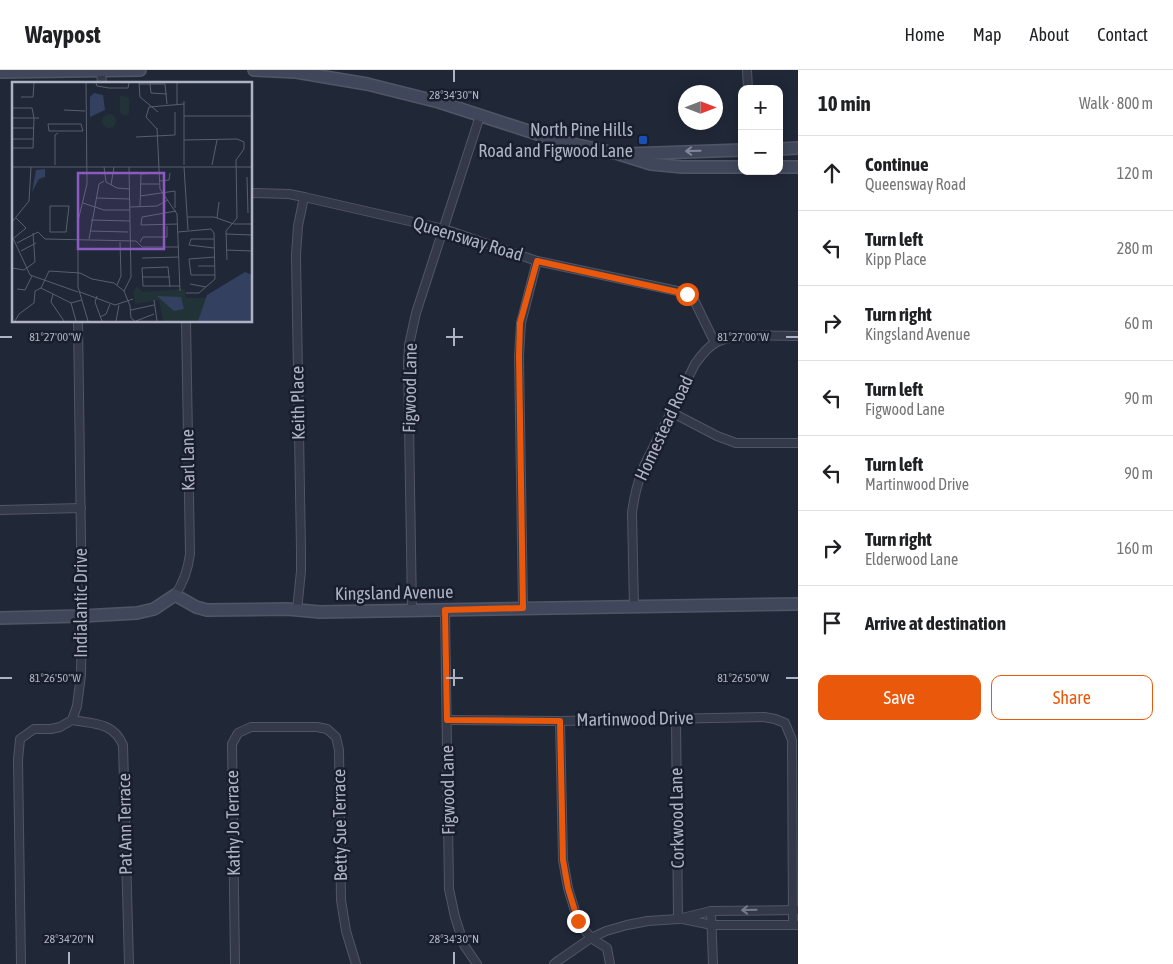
<!DOCTYPE html>
<html lang="en">
<head>
<meta charset="utf-8">
<style>
	:root { --surface:#fff; --page:#f6f6f6; --text:#202124; --muted:#757577; --line:#e0e0e0; --accent:#ea580c }
	body { margin:0; font-family:"Asap Condensed",sans-serif; background:var(--page); color:var(--text) }
	.controls { position:absolute; right:15px; top:15px; display:grid; overflow:hidden; border-radius:10px; box-shadow:0 2px 12px #0003 }
	.controls button { width:45px; height:45px; display:grid; place-items:center; padding:0; border:0; border-bottom:1px solid var(--line); background:var(--surface); color:var(--text); font:25px sans-serif }
	.compass { position:absolute; left:678px; top:15px; width:45px; height:45px; border-radius:50%; background:var(--surface); box-shadow:0 2px 12px #0003; rotate:90deg }
	.stop { position:absolute; width:15px; height:15px; margin:-11px; border:4px solid #ea580c; border-radius:50%; background:#fff }
	.stop.end { background:#ea580c; border-color:#fff; box-shadow:0 1px 5px #0008 }
	.list { margin:0; padding:0; list-style:none }
	h2 { display:flex; justify-content:space-between; align-items:center; height:65px; margin:0; padding:0 20px; font-size:21px }
	h2 small { font-size:16px; font-weight:400; color:var(--muted) }
	.list li { display:grid; grid-template-columns:32px 1fr auto; gap:15px; align-items:center; box-sizing:border-box; height:75px; padding:0 20px; border-top:1px solid var(--line) }
	.list b { display:block; font-size:19px; white-space:nowrap }
	.list p { margin:0; font-size:16px; white-space:nowrap; color:var(--muted) }
	.list em { font-size:16px; font-style:normal; color:var(--muted) }
	.actions { display:flex; gap:10px; padding:15px 20px }
	.actions a { flex:1; padding:11px 0; border:1px solid var(--accent); border-radius:10px; text-align:center; font-size:18px; color:var(--accent) }
	.actions .main { background:var(--accent); color:#fff }
	.icon { flex:none; width:28px; height:28px; fill:none; stroke:currentColor; stroke-width:2; stroke-linecap:round; stroke-linejoin:round }
	.map { position:relative; flex:none; width:798px; height:894px; overflow:hidden }
	header { display:flex; align-items:center; gap:30px; box-sizing:border-box; height:70px; padding:0 25px; background:var(--surface); border-bottom:1px solid var(--line) }
	header strong { font-size:24px }
	nav { display:flex; gap:28px; margin-inline-start:auto; font-size:18px }
	main { display:flex }
	aside { flex:1; background:var(--surface) }
	.map>svg:first-child { display:block }
	.lines { fill:none; stroke-linecap:round; stroke-linejoin:round }
	.street-casing { stroke:#515666; stroke-width:10 }
	.secondary-casing { stroke:#515666; stroke-width:14 }
	.street { stroke:#333948; stroke-width:8 }
	.secondary { stroke:#41475b; stroke-width:11 }
	.oneway { stroke:#82889b }
	.oneway2 { stroke:#767c8d }
	.route { stroke:#ea580c; stroke-width:6 }
	.ticks { fill:none; stroke:#adb3c5; stroke-width:2 }
	.transit-dot { fill:#1a4fb4; stroke:#191e2c; stroke-width:2 }
	.labels { text-anchor:middle; stroke-width:5; stroke-linejoin:round; paint-order:stroke }
	.poi-label { font-size:18px; fill:#adb3c5; stroke:#191e2c; text-anchor:end }
	.street-label { font-size:18px; fill:#adb3c5; stroke:#191e2c }
	.inset-road { fill:none; stroke:#585f70; stroke-width:1 }
	.view { fill:#8c5bc1; fill-opacity:0.15; stroke:#8c5bc1; stroke-width:2.5 }
	.inset-edge { fill:none; stroke:#adb3c5; stroke-width:2.5 }
	.ticks-label { font-size:12px; text-anchor:middle; fill:#adb3c5; stroke:#191e2c; stroke-width:5; stroke-linejoin:round; paint-order:stroke }
</style>
</head>
<body>
<header>
<strong>Waypost</strong>
<nav><a>Home</a><a>Map</a><a>About</a><a>Contact</a></nav>
</header>
<main>
<div class="map">
<svg width="798" height="894" viewBox="0 0 798 894">
	<rect width="100%" height="100%" fill="#202737"/>
	<g class="lines">
		<g class="street-casing">
			<g id="street">
				<path d="M101,0l1,14"/>
				<path d="M747,0l1,19"/>
				<path d="M251,123l38,1 15,3 140,32 93,32 145,31 9,5 3,3 21,43"/>
				<path d="M671,342l46,24 19,7h62"/>
				<path d="M0,440l81,-2"/>
				<path d="M175,525c9,-13 13,-25 15,-41l-4,-233"/>
				<path d="M634,537l-2,-94c2,-17 6,-32 12,-47l51,-102c6,-8 12,-17 22,-22 18,-9 59,-6 81,-6"/>
				<path d="M523,538l-4,-252 2,-33 16,-62"/>
				<path d="M297,540l4,-39v-21l-5,-295 2,-29 6,-29"/>
				<path d="M412,540l-4,-248 1,-17 7,-32 64,-197"/>
				<path d="M445,540l4,279 6,28 9,28 13,19"/>
				<path d="M676,648l2,201"/>
				<path d="M72,650c22,4 41,2 51,25l6,219"/>
				<path d="M447,650l113,1 204,-4 11,2 10,4 7,17 1,185"/>
				<path d="M560,651l3,139 5,28 10,33 13,17 16,10 3,16"/>
				<path d="M711,841l2,53"/>
				<path d="M683,849l29,6h86"/>
				<path d="M21,894l-3,-204 2,-21 14,-10h17l9,-2 12,-7 5,-14 4,-31 1,-59 -4,-295"/>
				<path d="M235,894l-3,-220 6,-11 13,-6h66l10,2 9,8 3,13 2,150 5,31 10,33"/>
				<path d="M554,894l5,-4 32,-22 15,-7 21,-6 21,-4 30,-2 33,-8 87,-1"/>
			</g>
		</g>
		<g class="secondary-casing">
			<g id="secondary">
				<path d="M254,0l42,2 71,12 72,18 120,39 60,13 32,10 31,3h60"/>
				<path d="M0,2l140,-2"/>
				<path d="M779,79l19,-1"/>
				<path d="M628,84l114,-4"/>
				<path d="M779,97h19"/>
				<path d="M0,548l82,-2 55,-3 17,-4 21,-14 21,12 11,3 80,-1 33,3 478,-8"/>
			</g>
		</g>
		<use href="#street" class="street"/>
		<use href="#secondary" class="secondary"/>
	</g>
	<defs><path id="oneway-shaft" d="M-6 0H5M1.5-3L5.5 0L1.5 3" fill="none" stroke-width="1.6" stroke-linecap="round" stroke-linejoin="round" transform="scale(1.25)"/></defs>
	<use class="oneway" href="#oneway-shaft" transform="translate(693 81) rotate(179)"/>
	<use class="oneway2" href="#oneway-shaft" transform="translate(749 840) rotate(179)"/>
	<g class="lines">
		<path class="route" d="M578,851l-10,-33 -5,-28 -3,-139 -113,-1 -2,-110 78,-2 -4,-252 1,-33 17,-62 150,33"/>
	</g>
	<path class="ticks" d="M454,0v12M454,258v18M0,267h12M446,267h17M786,267h12M454,599v17M0,608h12M446,608h17M786,608h12M69,882v12M454,882v12"/>
	<rect class="transit-dot" x="638" y="65" width="10" height="10" rx="2.5"/>
	<g class="labels">
		<g class="poi-label">
			<text x="633" y="66">North Pine Hills<tspan x="633" dy="21">Road and Figwood Lane</tspan></text>
		</g>
		<g class="street-label">
			<text transform="translate(468 169) rotate(17)" y="6">Queensway Road</text>
			<text transform="translate(410 318) rotate(-89)" y="6">Figwood Lane</text>
			<text transform="translate(298 333) rotate(-91)" y="6">Keith Place</text>
			<text transform="translate(664 358) rotate(-65)" y="6">Homestead Road</text>
			<text transform="translate(188 390) rotate(-91)" y="6">Karl Lane</text>
			<text transform="translate(394 523) rotate(-1)" y="6">Kingsland Avenue</text>
			<text transform="translate(81 533) rotate(-90)" y="6">Indialantic Drive</text>
			<text transform="translate(635 649) rotate(-1)" y="6">Martinwood Drive</text>
			<text transform="translate(448 720) rotate(-91)" y="6">Figwood Lane</text>
			<text transform="translate(677 748) rotate(-91)" y="6">Corkwood Lane</text>
			<text transform="translate(233 753) rotate(-91)" y="6">Kathy Jo Terrace</text>
			<text transform="translate(125 754) rotate(-91)" y="6">Pat Ann Terrace</text>
			<text transform="translate(340 755) rotate(-91)" y="6">Betty Sue Terrace</text>
		</g>
	</g>
	<g transform="translate(12 12)">
		<rect width="240" height="240" fill="#202737"/>
		<path d="M125,204l5,6 43,-3 1,9h36l21,23h-80l-4,-21 -24,4 -2,-12z" fill="#223338"/>
		<path d="M108,13l9,3v15l-3,3 -6,-3zM90 39a7 7 0 1 1 14 0a7 7 0 1 1-14 0Z" fill="#223338"/>
		<path d="M82,11l9,2 2,15 -15,7v-20zM33,87v8l-6,2 -7,13 4,-22zM233,190l7,3v46h-54l9,-26zM145,214l24,1 3,12 -10,2z" fill="#33405f"/>
		<path class="inset-road" d="M74,1l1,101 -9,37v66l10,34M84,1l1,3 12,2h19l1,-5M127,1l1,14 18,15M165,1v21M127,2h26l2,20M138,2l1,9 16,1M9,15h12l1,-14M172,19v64M0,26h20l2,10 -1,30h-21M52,28l21,1M172,34h68M0,36h27M36,42h33l2,7h-34zM0,46h22M145,46l3,61 17,25 3,77M145,47l-11,-12 3,-10 35,-3M124,55l39,-2v-23M0,57h21M172,58l53,-1 7,3v7l-8,11 1,58 -11,13 1,29M43,83v-30l3,-2M200,83l5,-25M0,85h240M92,85l2,15 11,6 13,1M172,85l4,63M235,95l1,36M147,99l10,-1 1,-7M128,102h19M99,103l3,-18M128,114l35,-5v17M84,116l34,1M71,121l21,7h26M38,124h19l-3,26h-16zM128,124l1,-32 19,-1M118,125l27,-1 11,-6M164,129l-34,6 -1,8 37,-1M176,135h26l20,7h18M205,136l2,-16M79,138l39,1M0,140l17,-21 2,-34M78,149l38,1M166,150l33,-3 3,4 1,46 -16,14h-13M214,152l26,1M0,154l18,39 48,17M2,156l12,-10 -10,-10M77,157l10,-55 5,-3M202,157h-23l-2,6 25,3M128,160l3,-5h24v-11M5,161l21,-11 7,7 91,2 6,6h37M214,168l26,1M9,169l15,-8M203,175l-26,2 2,16h24M130,176l37,-1M186,184h17M0,186l12,2 11,-8 -2,-29M130,195h28M178,202l16,3M105,203l4,-9 -1,-34M131,204l-1,-18 26,-1 2,20M131,204h37M29,206l30,15 11,-3M5,207l8,1 7,-14M112,209l7,-14 -2,-110M68,210l35,13 18,-6M41,212l-2,8 13,19M85,214l-2,6 7,19M142,218l3,21M59,221l5,18M119,228l23,-5M88,235l6,-3 4,-10M3,239l4,-7 15,-11 1,-12 6,-3 8,-17 31,2 12,6 22,4 10,8 6,15 1,12 4,3M104,239l3,-16M124,239l18,-7"/>
		<path class="view" d="M66,91h86v76h-86z"/>
		<rect width="240" height="240" class="inset-edge"/>
	</g>
	<g class="ticks-label">
		<text x="454" y="29">28°34'30"N</text>
		<text x="743" y="271">81°27'00"W</text>
		<text x="55" y="271">81°27'00"W</text>
		<text x="55" y="612">81°26'50"W</text>
		<text x="743" y="612">81°26'50"W</text>
		<text x="69" y="873">28°34'20"N</text>
		<text x="454" y="873">28°34'30"N</text>
	</g>
</svg>
<div class="controls">
<button>+</button>
<button>−</button>
</div>
<svg class="compass" viewBox="-18 -18 36 36"><path d="M0-13l5 13h-10z" fill="#e53935"/><path d="M0 13l5-13h-10z" fill="#757577"/></svg>
<div class="stop" style="left:687px;top:224px"></div>
<div class="stop end" style="left:578px;top:851px"></div>
</div>
<aside>
<h2>10 min<small>Walk · 800 m</small></h2>
<ul class="list">
<li><svg class="icon" aria-label="ahead" viewBox="0 0 24 24"><path d="M12 20V5M6 11l6-6 6 6"/></svg><div><b>Continue</b><p>Queensway Road</p></div><em>120 m</em></li>
<li><svg class="icon" aria-label="left" viewBox="0 0 24 24"><path d="M17 20v-9H6M10 6l-5 5 5 5"/></svg><div><b>Turn left</b><p>Kipp Place</p></div><em>280 m</em></li>
<li><svg class="icon" aria-label="right" viewBox="0 0 24 24"><path d="M7 20v-9h11M14 6l5 5-5 5"/></svg><div><b>Turn right</b><p>Kingsland Avenue</p></div><em>60 m</em></li>
<li><svg class="icon" aria-label="left" viewBox="0 0 24 24"><path d="M17 20v-9H6M10 6l-5 5 5 5"/></svg><div><b>Turn left</b><p>Figwood Lane</p></div><em>90 m</em></li>
<li><svg class="icon" aria-label="left" viewBox="0 0 24 24"><path d="M17 20v-9H6M10 6l-5 5 5 5"/></svg><div><b>Turn left</b><p>Martinwood Drive</p></div><em>90 m</em></li>
<li><svg class="icon" aria-label="right" viewBox="0 0 24 24"><path d="M7 20v-9h11M14 6l5 5-5 5"/></svg><div><b>Turn right</b><p>Elderwood Lane</p></div><em>160 m</em></li>
<li><svg class="icon" aria-label="arrive" viewBox="0 0 24 24"><path d="M6 21V4h12l-3 4 3 4H6"/></svg><div><b>Arrive at destination</b></div></li>
</ul>
<div class="actions"><a class="main">Save</a><a>Share</a></div>
</aside>
</main>
</body>
</html>
